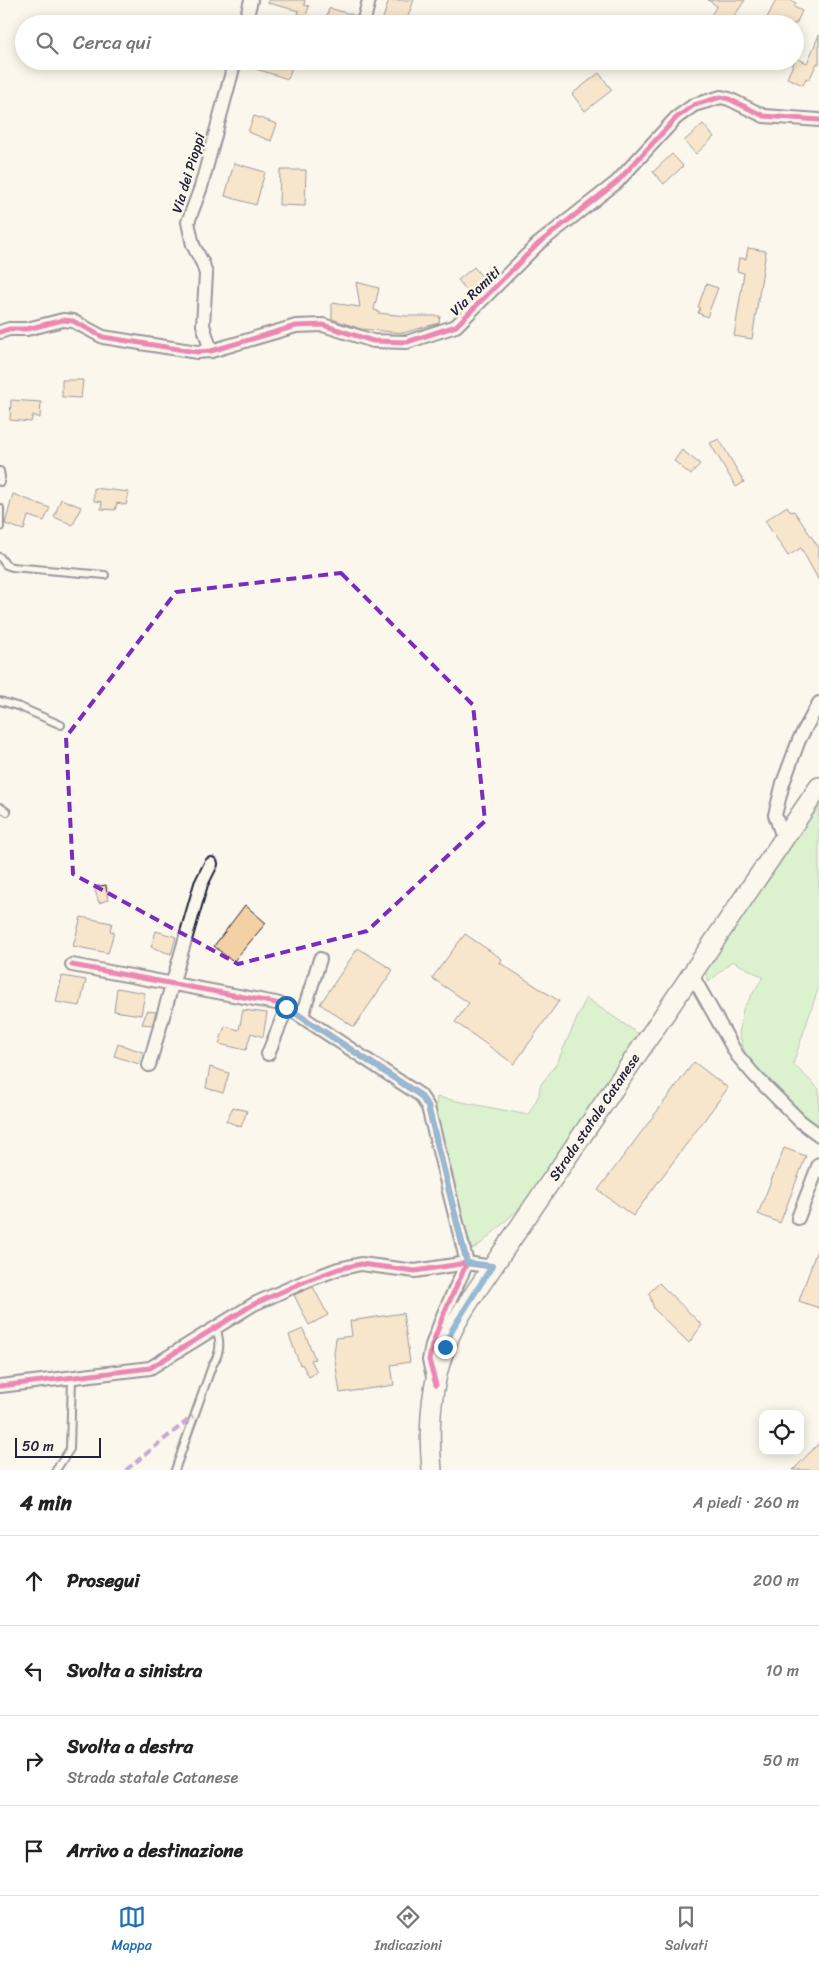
<!DOCTYPE html>
<html lang="it">
<head>
<meta charset="utf-8">
<style>
	:root { --surface:#fff; --page:#f6f6f6; --text:#222; --muted:#767676; --line:#e0e0e0; --accent:#1f6fb2 }
	body { margin:0; font-family:Sriracha,sans-serif; background:var(--page); color:var(--text) }
	.controls { position:absolute; right:15px; bottom:15px; display:grid; overflow:hidden; border-radius:10px; box-shadow:0 2px 12px #0003 }
	.controls button { width:45px; height:45px; display:grid; place-items:center; padding:0; border:0; border-bottom:1px solid var(--line); background:var(--surface); color:var(--text); font:25px sans-serif }
	.scale { position:absolute; left:15px; bottom:12px; width:86px; box-sizing:border-box; padding-left:5px; border:2px solid #22223b; border-top:0; font-size:14px; line-height:18px; white-space:nowrap; color:#22223b; -webkit-text-stroke:4px #fbf7ec; paint-order:stroke }
	.stop { position:absolute; width:15px; height:15px; margin:-11px; border:4px solid #1f6fb2; border-radius:50%; background:#fff }
	.stop.end { background:#1f6fb2; border-color:#fff; box-shadow:0 1px 5px #0008 }
	.list { margin:0; padding:0; list-style:none }
	h2 { display:flex; justify-content:space-between; align-items:center; height:65px; margin:0; padding:0 20px; font-size:21px }
	h2 small { font-size:16px; font-weight:400; color:var(--muted) }
	.list li { display:grid; grid-template-columns:32px 1fr auto; gap:15px; align-items:center; box-sizing:border-box; height:90px; padding:0 20px; border-top:1px solid var(--line) }
	.list b { display:block; font-size:19px; white-space:nowrap }
	.list p { margin:0; font-size:16px; white-space:nowrap; color:var(--muted) }
	.list em { font-size:16px; font-style:normal; color:var(--muted) }
	.icon { flex:none; width:28px; height:28px; fill:none; stroke:currentColor; stroke-width:2; stroke-linecap:round; stroke-linejoin:round }
	.map { position:relative; flex:none; width:819px; height:1470px; overflow:hidden }
	.search { position:absolute; background:var(--surface); box-shadow:0 2px 12px #0003; left:15px; right:15px; top:15px; height:55px; display:flex; align-items:center; gap:12px; box-sizing:border-box; padding:0 18px; border-radius:28px; color:var(--muted); font-size:19px }
	.sheet { height:425px; background:var(--surface) }
	nav { display:flex; justify-content:space-around; align-items:center; box-sizing:border-box; height:70px; border-top:1px solid var(--line); background:var(--surface); font-size:14px; color:var(--muted) }
	nav a { display:grid; justify-items:center; gap:2px }
	nav .on { color:var(--accent) }
	.map>svg:first-child { display:block }
	.green { fill:#b7eaab; stroke:#6c8673 }
	.building { fill:#f4d1a5; stroke:#22223b }
	.lines { fill:none; stroke-linecap:round; stroke-linejoin:round }
	.lane-casing { stroke:#22223b; stroke-width:10 }
	.street-casing { stroke:#22223b; stroke-width:16 }
	.secondary-casing { stroke:#22223b; stroke-width:22 }
	.lane { stroke:#fbf7ec; stroke-width:6 }
	.street { stroke:#fbf7ec; stroke-width:12 }
	.secondary { stroke:#fbf7ec; stroke-width:19 }
	.quiet { stroke:#8e44ad; stroke-width:4; stroke-dasharray:8 4; stroke-linecap:butt }
	.cycleway-casing { stroke:#fbf7ec; stroke-width:8 }
	.cycleway { stroke:#d6006c; stroke-width:5 }
	.route { stroke:#1f6fb2; stroke-width:6 }
	.marked { fill:none; stroke:#7b2cbf; stroke-width:4; stroke-dasharray:10 6; stroke-linejoin:round }
	.labels { text-anchor:middle; stroke-width:4.5; stroke-linejoin:round; paint-order:stroke }
	.street-label { font-size:14px; fill:#22223b; stroke:#fbf7ec }
</style>
</head>
<body>
<div class="map">
<svg width="819" height="1470" viewBox="0 0 819 1470">
	<rect width="100%" height="100%" fill="#fbf7ec"/>
	<filter id="ink" filterUnits="userSpaceOnUse"><feTurbulence type="fractalNoise" baseFrequency=".02" numOctaves="2"/><feDisplacementMap in="SourceGraphic" scale="10" xChannelSelector="R" yChannelSelector="G"/><feConvolveMatrix kernelMatrix="1 2 1 2 8 2 1 2 1" color-interpolation-filters="sRGB"/></filter>
	<g filter="url(#ink)">
		<g class="green">
			<path d="M819,799v187l-26,78 26,25v37l-5,-2 -55,-53 -13,-15 -7,-22 4,-25 20,-32 -31,-16 -23,21 -4,-11z"/>
			<path d="M586,998l53,36 -115,170 -42,39 -13,8 -33,-142 1,-12 91,18 11,-20 1,-9 17,-23z"/>
		</g>
		<g class="building">
			<path d="M269,0h36l-1,5 5,1 -3,10 -8,-2 1,-3 -31,-8z"/>
			<path d="M389,0h25l-9,24h-24z"/>
			<path d="M708,0h37l-16,24h-24l12,-18z"/>
			<path d="M776,0h14l6,3 -2,4 8,4 -6,13h-32z"/>
			<path d="M329,8l28,8 -2,8h-30z"/>
			<path d="M819,35v29l-2,-1 -8,17 -3,-2 -3,7 -16,-7 9,-20 11,5z"/>
			<path d="M259,61h35l-6,18 -32,-10z"/>
			<path d="M599,73l13,17 -27,21 -13,-17z"/>
			<path d="M254,116l23,8 -6,17 -23,-9z"/>
			<path d="M703,124l11,13 -18,17 -12,-13z"/>
			<path d="M672,154l11,12 -19,18 -11,-12z"/>
			<path d="M234,163l31,9 -9,33 -31,-9z"/>
			<path d="M280,170h26l-1,36 -26,-1z"/>
			<path d="M748,248l18,3 -14,88 -18,-3 10,-63 -7,-2 2,-13 7,1z"/>
			<path d="M474,267l13,16 -14,15 -15,-18z"/>
			<path d="M356,282l23,6 -5,22 4,1v2l28,3h34l-1,7 -36,10 -42,-4 -29,-10v-16l28,4z"/>
			<path d="M706,284l12,4 -11,29 -9,-4 2,-5 -2,-1z"/>
			<path d="M62,380h21l-2,18 -19,-1z"/>
			<path d="M11,400l30,2 -1,16 -7,-3 -2,7 -21,-2z"/>
			<path d="M719,439l25,43 -8,5 -26,-44z"/>
			<path d="M682,450l18,14 -9,11 -17,-14z"/>
			<path d="M94,488l35,4 -3,13 -9,-2 -2,7 -14,-1 1,-7 -8,-1z"/>
			<path d="M13,494l37,14 -6,13 -16,-5 -4,14 -19,-6z"/>
			<path d="M61,499l20,8 -8,18 -19,-8z"/>
			<path d="M787,506l4,6 3,-1 25,37v33l-18,-33 -13,8 -23,-35z"/>
			<path d="M106,885l2,15 -9,3 -5,-16z"/>
			<path d="M245,905l21,18 -33,39 -19,-16z"/>
			<path d="M81,917l31,6 -2,8 4,1 -6,21 -35,-7z"/>
			<path d="M156,931l20,6 -5,17 -20,-7z"/>
			<path d="M465,934l37,25 -2,4 59,38 -45,63 -59,-42 14,-19 -37,-25z"/>
			<path d="M358,948l35,22 -39,57 -34,-23z"/>
			<path d="M62,976l24,4 -6,26 -24,-4z"/>
			<path d="M117,988l28,5 -4,22 -27,-4z"/>
			<path d="M243,1010l24,3 -4,24 -12,-4 -5,17 -27,-6 6,-18 14,4z"/>
			<path d="M147,1011l9,1 -4,13 -10,-1z"/>
			<path d="M118,1044l25,8 -4,12 -25,-8z"/>
			<path d="M694,1062l34,26 -95,128 -35,-26z"/>
			<path d="M210,1067l19,6 -6,20 -17,-5z"/>
			<path d="M233,1107l14,4 -6,16 -15,-6z"/>
			<path d="M784,1148l22,8 -26,67 -22,-9z"/>
			<path d="M818,1247l1,1v60l-20,-7z"/>
			<path d="M659,1283l43,42 -13,18 -35,-34 -5,-16z"/>
			<path d="M313,1287l15,28 -19,10 -15,-30z"/>
			<path d="M403,1313l7,49 -19,3 3,20 -54,8 -6,-39 2,-16 16,-2 -2,-15z"/>
			<path d="M303,1329l12,30 -4,1 6,12 -8,5 -7,-13 -2,1 -11,-30z"/>
			<path d="M819,1443v27h-26z"/>
		</g>
		<g class="lines">
			<g class="lane-casing">
				<g id="lane">
					<path d="M0,471l1,6 -1,5"/>
					<path d="M0,508v19"/>
					<path d="M0,557l6,8 6,2 93,8"/>
					<path d="M0,701l20,6 41,18"/>
					<path d="M0,807l7,5"/>
					<path d="M56,1470l14,-21 2,-72"/>
					<path d="M175,1470l37,-104c9,-14 9,-23 4,-39"/>
				</g>
			</g>
			<g class="street-casing">
				<g id="street">
					<path d="M245,24l6,-24"/>
					<path d="M363,24l6,-24"/>
					<path d="M0,332l9,-3h18l36,-9 10,1 30,16 94,15 14,-1 85,-25 27,-1 50,16 34,1 49,-16 82,-82 79,-62 59,-64 18,-13 27,-8 8,2 35,17 55,4"/>
					<path d="M211,351l-8,-26 3,-51 -3,-10 -10,-19 -5,-23 13,-35 34,-126"/>
					<path d="M784,840l-9,-25 8,-32 16,-43 20,-37"/>
					<path d="M72,965l204,38 11,4 133,88 8,12 39,156 -23,50 -12,32 -3,15 5,21"/>
					<path d="M692,975l45,80 18,21 45,45 19,14"/>
					<path d="M302,1016l18,-57"/>
					<path d="M268,1054l19,-47"/>
					<path d="M149,1065l52,-181 10,-20"/>
					<path d="M798,1218l21,-54"/>
					<path d="M0,1386l150,-18 104,-64 52,-23 32,-12 23,-5 54,7 52,-8 25,4"/>
				</g>
			</g>
			<g class="secondary-casing">
				<path id="secondary" d="M432,1470c-4,-40 -1,-84 13,-122 6,-18 15,-33 25,-48l349,-513"/>
			</g>
			<use href="#lane" class="lane"/>
			<use href="#street" class="street"/>
			<use href="#secondary" class="secondary"/>
			<path class="quiet" d="M126,1470l67,-54"/>
			<g class="cycleway-casing">
				<g id="cycleway">
					<path d="M0,332l9,-3h18l36,-9 10,1 30,16 94,15 14,-1 85,-25 27,-1 50,16 34,1 49,-16 82,-82 79,-62 59,-64 18,-13 27,-8 8,2 35,17 55,4"/>
					<path d="M72,965l204,38 11,4 133,88 8,12 39,156 -23,50 -12,32 -3,15 7,25"/>
					<path d="M0,1386l150,-18 104,-64 52,-23 32,-12 23,-5 54,7 52,-8 25,4"/>
				</g>
			</g>
			<use href="#cycleway" class="cycleway"/>
		</g>
	</g>
	<g class="lines" filter="url(#ink)">
		<path class="route" d="M286,1007l134,88 8,11 39,157 25,3 -39,62 -8,19"/>
	</g>
	<path d="M0 0H819V1470H0ZM341,573l132,132 12,116 -118,110 -129,33 -165,-90 -7,-137 110,-145z" fill="#fbf7ec" fill-opacity=".55" fill-rule="evenodd"/>
	<path class="marked" d="M341,573l132,132 12,116 -118,110 -129,33 -165,-90 -7,-137 110,-145z"/>
	<g class="labels">
		<g class="street-label">
			<text transform="translate(188 173) rotate(-73)" y="5">Via dei Pioppi</text>
			<text transform="translate(475 291) rotate(-44)" y="5">Via Romiti</text>
			<text transform="translate(594 1117) rotate(-56)" y="5">Strada statale Catanese</text>
		</g>
	</g>
</svg>
<div class="controls">
<button><svg class="icon" aria-label="locate" viewBox="0 0 24 24"><circle cx="12" cy="12" r="6"/><path d="M12 2v4M12 18v4M2 12h4M18 12h4"/></svg></button>
</div>
<div class="scale">50 m</div>
<div class="stop" style="left:286px;top:1007px"></div>
<div class="stop end" style="left:445px;top:1347px"></div>
<div class="search"><svg class="icon" aria-label="search" viewBox="0 0 24 24"><circle cx="10" cy="10" r="6"/><path d="M15 15l6 6"/></svg>Cerca qui</div>
</div>
<section class="sheet">
<h2>4 min<small>A piedi · 260 m</small></h2>
<ul class="list">
<li><svg class="icon" aria-label="ahead" viewBox="0 0 24 24"><path d="M12 20V5M6 11l6-6 6 6"/></svg><div><b>Prosegui</b></div><em>200 m</em></li>
<li><svg class="icon" aria-label="left" viewBox="0 0 24 24"><path d="M17 20v-9H6M10 6l-5 5 5 5"/></svg><div><b>Svolta a sinistra</b></div><em>10 m</em></li>
<li><svg class="icon" aria-label="right" viewBox="0 0 24 24"><path d="M7 20v-9h11M14 6l5 5-5 5"/></svg><div><b>Svolta a destra</b><p>Strada statale Catanese</p></div><em>50 m</em></li>
<li><svg class="icon" aria-label="arrive" viewBox="0 0 24 24"><path d="M6 21V4h12l-3 4 3 4H6"/></svg><div><b>Arrivo a destinazione</b></div></li>
</ul>
</section>
<nav>
<a class="on"><svg class="icon" aria-label="map" viewBox="0 0 24 24"><path d="M3 6l6-2 6 2 6-2v14l-6 2-6-2-6 2zM9 4v14M15 6v14"/></svg>Mappa</a>
<a><svg class="icon" aria-label="directions" viewBox="0 0 24 24"><path d="M12 3l9 9-9 9-9-9zM9 14v-3h6M13 9l2 2-2 2"/></svg>Indicazioni</a>
<a><svg class="icon" aria-label="saved" viewBox="0 0 24 24"><path d="M7 4h10v16l-5-4-5 4z"/></svg>Salvati</a>
</nav>
</body>
</html>
